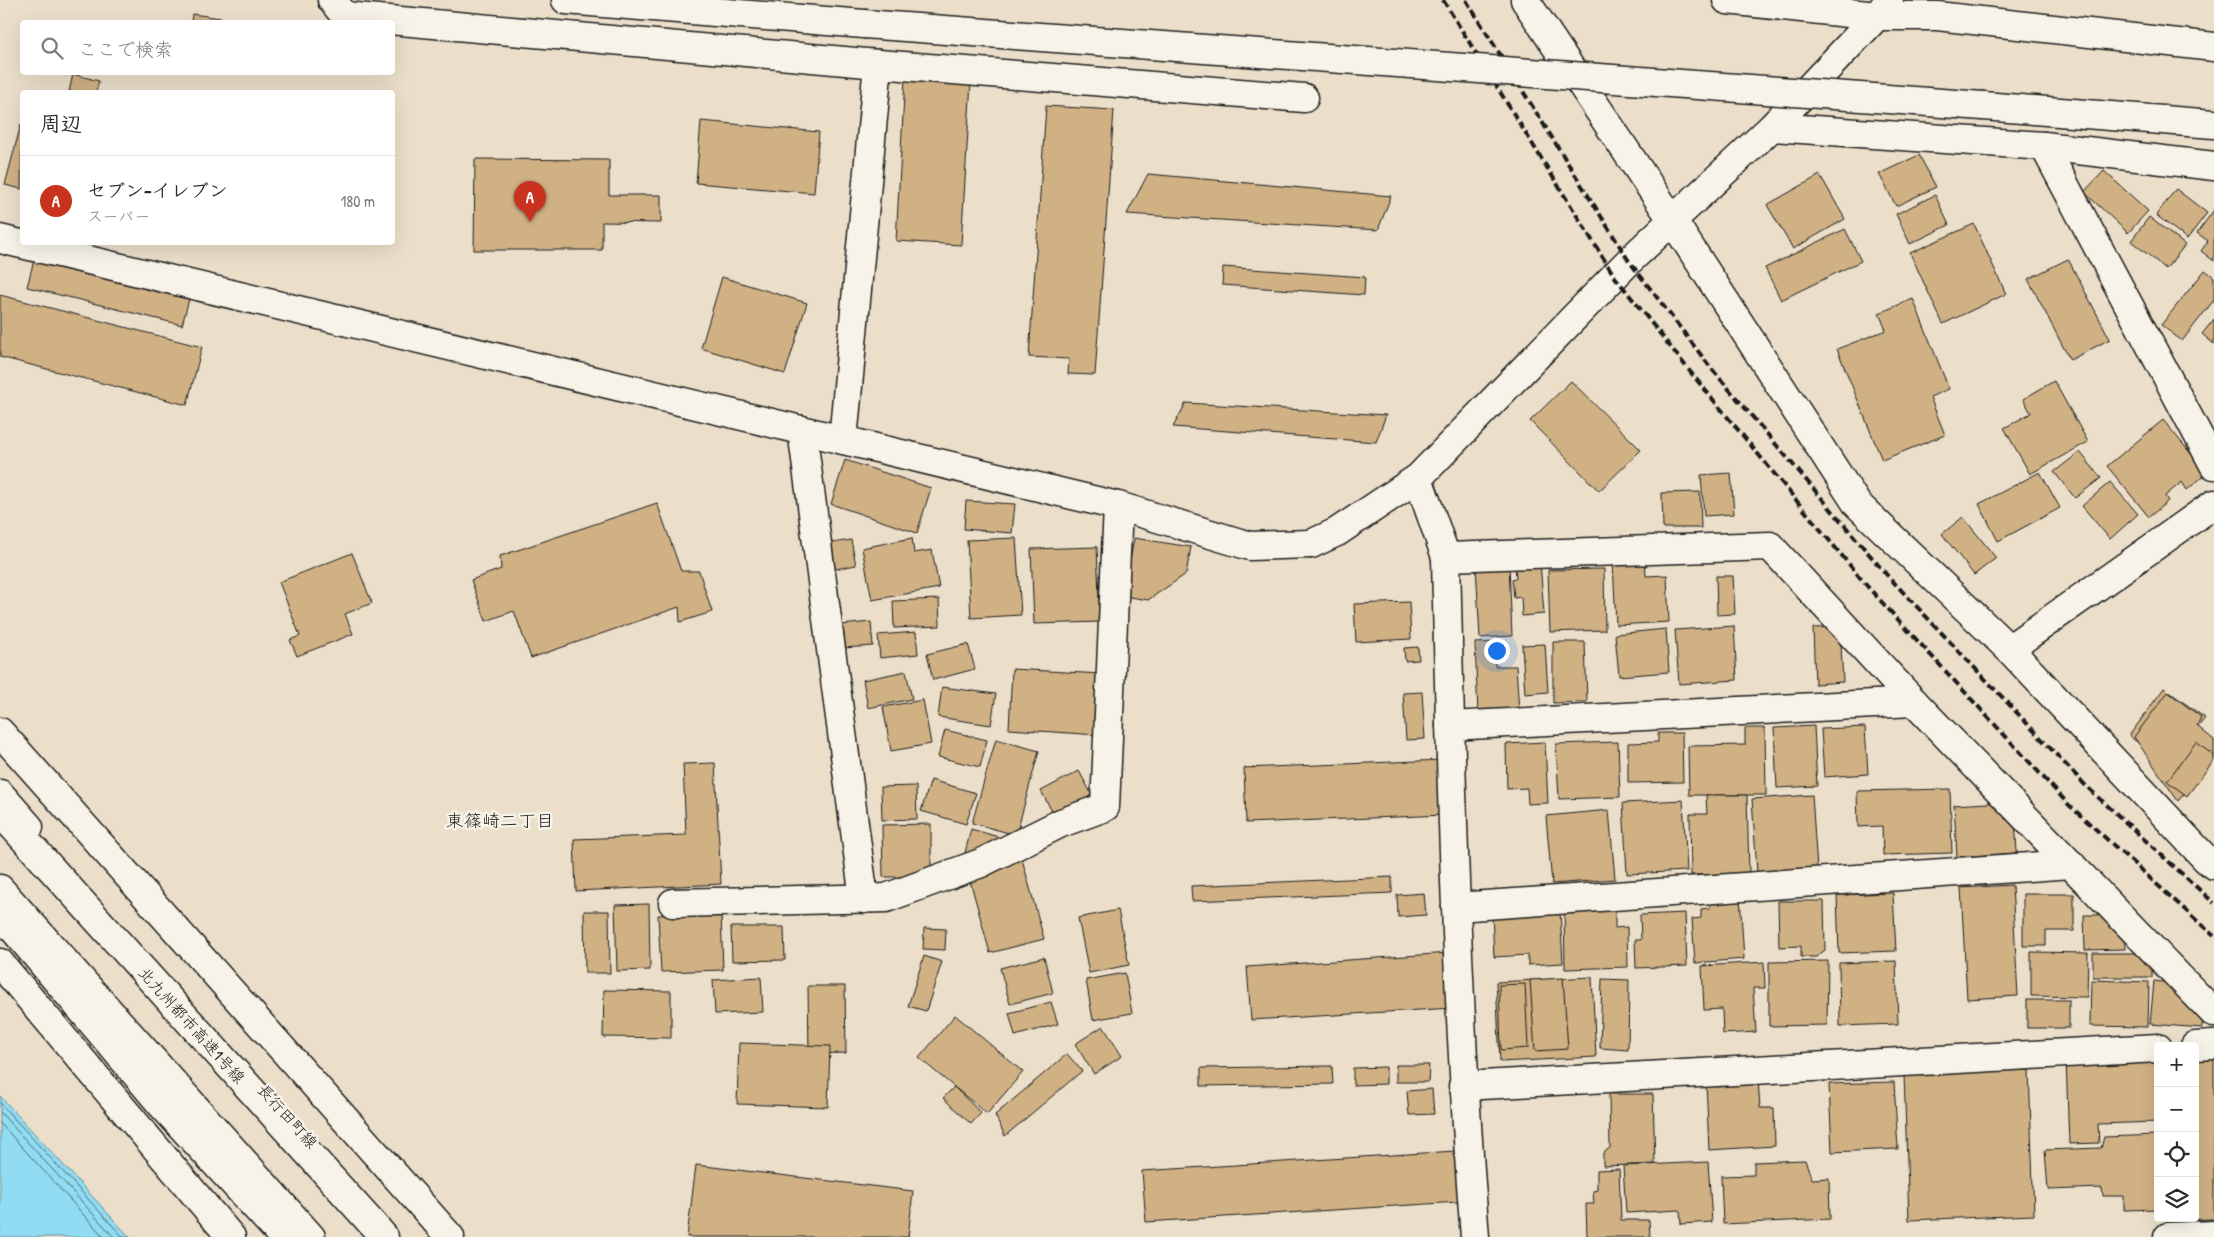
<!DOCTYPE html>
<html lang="ja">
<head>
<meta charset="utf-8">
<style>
	:root { --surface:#fff; --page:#f7f7f7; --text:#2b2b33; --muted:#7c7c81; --line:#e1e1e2; --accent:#c8321e }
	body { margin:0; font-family:"Patrick Hand","Klee One",sans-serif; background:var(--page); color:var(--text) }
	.controls { position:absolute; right:15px; bottom:15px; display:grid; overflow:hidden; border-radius:5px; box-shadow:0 5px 20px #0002 }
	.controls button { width:45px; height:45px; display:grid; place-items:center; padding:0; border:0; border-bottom:1px solid var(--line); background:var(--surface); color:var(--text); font:25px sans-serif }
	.you { position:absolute; left:1496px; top:650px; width:18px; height:18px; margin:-12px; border:4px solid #fff; border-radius:50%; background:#1a73e8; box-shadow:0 0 0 8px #1a73e833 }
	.badge { display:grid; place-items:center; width:32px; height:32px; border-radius:50%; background:var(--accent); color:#fff; font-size:16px; font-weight:700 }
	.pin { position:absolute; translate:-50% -41px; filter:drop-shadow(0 1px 2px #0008) }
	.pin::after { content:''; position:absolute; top:26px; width:18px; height:15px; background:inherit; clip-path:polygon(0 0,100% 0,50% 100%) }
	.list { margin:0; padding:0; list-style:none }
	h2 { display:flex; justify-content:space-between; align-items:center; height:65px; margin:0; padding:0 20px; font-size:21px }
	h2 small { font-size:16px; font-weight:400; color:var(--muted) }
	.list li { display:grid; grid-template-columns:32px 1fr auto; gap:15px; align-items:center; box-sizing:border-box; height:90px; padding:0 20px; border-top:1px solid var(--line) }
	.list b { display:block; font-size:19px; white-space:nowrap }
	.list p { margin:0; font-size:16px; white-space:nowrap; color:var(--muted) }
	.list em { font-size:16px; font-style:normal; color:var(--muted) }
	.icon { flex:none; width:28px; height:28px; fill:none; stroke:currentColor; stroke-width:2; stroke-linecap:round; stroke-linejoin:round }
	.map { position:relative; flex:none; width:2214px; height:1237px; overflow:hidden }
	.search { position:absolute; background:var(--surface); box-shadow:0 5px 20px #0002; left:20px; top:20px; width:375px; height:55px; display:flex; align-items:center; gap:12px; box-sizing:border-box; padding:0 18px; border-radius:5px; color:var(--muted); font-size:19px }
	.panel { position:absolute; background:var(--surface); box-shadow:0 5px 20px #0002; left:20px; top:90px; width:375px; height:155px; border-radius:5px }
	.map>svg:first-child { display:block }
	.water { fill:#91dcf2; stroke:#628f9c }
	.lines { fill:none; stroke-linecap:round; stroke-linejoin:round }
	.shore { stroke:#4b6972; stroke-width:1 }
	.building { fill:#d0b184; stroke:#1c1c1c }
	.street-casing { stroke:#1c1c1c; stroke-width:31 }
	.secondary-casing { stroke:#1c1c1c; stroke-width:31 }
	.primary-casing { stroke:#1c1c1c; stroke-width:31 }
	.highway-casing { stroke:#1c1c1c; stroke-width:31 }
	.street { stroke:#f7f3e8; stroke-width:28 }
	.secondary { stroke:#f7f3e8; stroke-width:28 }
	.primary { stroke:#f7f3e8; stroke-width:28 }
	.highway { stroke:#f7f3e8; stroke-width:28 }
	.rail { stroke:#1c1c1c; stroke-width:4; stroke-dasharray:8 4; stroke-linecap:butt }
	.secondary-bridge-casing { stroke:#1c1c1c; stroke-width:31; stroke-linecap:butt }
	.secondary-bridge { stroke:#f7f3e8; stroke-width:28 }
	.labels { text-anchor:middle; stroke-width:5; stroke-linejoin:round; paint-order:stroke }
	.street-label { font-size:16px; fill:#1c1c1c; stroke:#f7f3e8 }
	.neighbourhood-label { font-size:18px; fill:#1c1c1c; stroke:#f7f3e8 }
</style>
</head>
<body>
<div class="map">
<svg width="2214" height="1237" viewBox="0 0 2214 1237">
	<rect width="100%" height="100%" fill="#ebdfca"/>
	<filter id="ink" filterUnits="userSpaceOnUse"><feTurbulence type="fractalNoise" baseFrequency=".02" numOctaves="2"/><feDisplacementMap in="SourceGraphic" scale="10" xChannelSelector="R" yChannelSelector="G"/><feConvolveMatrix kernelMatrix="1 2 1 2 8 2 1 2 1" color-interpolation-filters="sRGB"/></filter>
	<g filter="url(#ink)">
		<path class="water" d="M0,1096l124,135 6,6h-130z"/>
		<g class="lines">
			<g class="shore">
				<path d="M0,1103l123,134"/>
				<path d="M0,1112l114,125"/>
				<path d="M0,1123l104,114"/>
			</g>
		</g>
		<g class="building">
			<path d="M192,14l29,4 -1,4h-29z"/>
			<path d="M73,74l26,7 -3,11h-27z"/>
			<path d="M905,78l66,4 -10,163 -65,-4z"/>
			<path d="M1046,106l68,4 -19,265 -27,-1 1,-15 -40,-2z"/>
			<path d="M701,121l118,11 -5,61 -118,-10z"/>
			<path d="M21,124l1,1 -1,64 -16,-4z"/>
			<path d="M1919,155l17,32 -40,19 -17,-32z"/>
			<path d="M475,159l134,1v35h52v28l-59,-1v28h-128z"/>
			<path d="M2104,171l44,40 -20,22 -44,-41z"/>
			<path d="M1148,174l243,22 -13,34 -251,-16z"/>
			<path d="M1820,175l25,44 -52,30 -26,-44z"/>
			<path d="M2176,189l31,24 -20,26 -31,-24z"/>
			<path d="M1935,195l14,30 -39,19 -14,-30z"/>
			<path d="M2214,210v51l-13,-10 7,-10 -11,-8z"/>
			<path d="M2149,217l36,28 -19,24 -35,-28z"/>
			<path d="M1974,224l32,70 -63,30 -33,-71z"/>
			<path d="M1845,229l16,32 -80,39 -16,-32z"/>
			<path d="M2068,259l42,80 -40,21 -42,-81z"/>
			<path d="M34,260l155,39 -7,26 -155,-38z"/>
			<path d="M1223,267l142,10 -1,18 -142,-10z"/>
			<path d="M2205,270l9,7v23l-32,41 -21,-16z"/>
			<path d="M722,277l85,26 -22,71 -84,-26z"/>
			<path d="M0,295l202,52 -15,58 -187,-48z"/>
			<path d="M1913,299l36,90 -19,8 15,38 -63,25 -45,-111 49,-19 -7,-17z"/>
			<path d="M2214,319v25l-12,-10z"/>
			<path d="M1571,381l70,69 -42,41 -69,-70z"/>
			<path d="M2054,381l34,61 -58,32 -26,-46 27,-15 -8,-14z"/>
			<path d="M1186,403l200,12 -10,27 -203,-15z"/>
			<path d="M2163,420l44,53 -20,17 -5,-8 -17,14 3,5 -19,16 -42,-51z"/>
			<path d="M2080,452l21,26 -26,20 -21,-26z"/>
			<path d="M845,460l86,28 -14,45 -86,-29z"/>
			<path d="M2040,472l20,36 -62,33 -19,-37z"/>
			<path d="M1731,473l3,41 -30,2 -3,-41z"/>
			<path d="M2110,482l28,32 -28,25 -28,-33z"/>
			<path d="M1700,492l1,36h-38l-1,-35z"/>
			<path d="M966,501l49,3 -3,29 -48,-4z"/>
			<path d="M657,503l24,68h18l13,41 -32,10 -1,-15 -148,51 -17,-47 -28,10 -15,-41 30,-11 -1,-13z"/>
			<path d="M1963,517l33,41 -22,17 -32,-41z"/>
			<path d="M912,538l2,15 18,-3 7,38 -67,12 -10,-52z"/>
			<path d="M1016,538l5,77 -50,3 -4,-78z"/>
			<path d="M1134,538l57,9 -5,27 -38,26 -24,-4z"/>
			<path d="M851,540l5,25 -25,5 -5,-26z"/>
			<path d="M1097,547l3,75 -66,2 -3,-75z"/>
			<path d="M352,553l20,50 -27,11 8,20 -56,22 -7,-16 10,-4 -21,-54z"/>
			<path d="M1645,561l1,15 21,-1 2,47 -53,3 -3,-63z"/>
			<path d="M1540,562l4,52 -22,2 -1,-19 -7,1 -2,-19 4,-1 -1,-14z"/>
			<path d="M1509,564l3,72 -32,2 -4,-72z"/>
			<path d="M1604,569l1,61 -55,2 -2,-62z"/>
			<path d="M1716,576h17l2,38 -18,1z"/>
			<path d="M939,599l1,27 -46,2 -1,-27z"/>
			<path d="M1409,602l2,37 -55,3 -2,-38z"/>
			<path d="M871,622l2,24 -30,2 -2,-23z"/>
			<path d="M1734,626l3,54 -58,4 -4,-54z"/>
			<path d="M1840,627l3,55 -28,2 -2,-56z"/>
			<path d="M1666,629l3,43 -50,4 -4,-42z"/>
			<path d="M916,632l2,22 -38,4 -2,-23z"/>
			<path d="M1494,642l1,24h21l3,46 -41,2 -3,-71z"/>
			<path d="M1553,642h32l2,60 -34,1z"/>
			<path d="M968,644l7,25 -42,11 -6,-26z"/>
			<path d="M1545,644l3,48 -23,2 -3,-49z"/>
			<path d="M1418,647l1,13 -14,1 -1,-13z"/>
			<path d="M1012,669l90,5 -4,61 -89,-6z"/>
			<path d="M906,671l6,28 -44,9 -5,-28z"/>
			<path d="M942,687l54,7 -5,31 -53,-8z"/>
			<path d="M2164,688l41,30 -22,29 -6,-4 -14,18 -34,-25z"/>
			<path d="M1422,692l3,47 -19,1 -3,-47z"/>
			<path d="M2168,692l33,25 -4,9 17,14v18l-36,43 -44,-64z"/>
			<path d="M923,700l8,44 -40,7 -8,-44z"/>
			<path d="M1814,726l3,60 -40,2 -3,-60z"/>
			<path d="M1865,727l3,47 -44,3 -3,-48z"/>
			<path d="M1745,728h20l1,67h-77l-1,-49 57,-1z"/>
			<path d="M945,730l42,10 -7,27 -42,-10z"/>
			<path d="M1658,733h24l1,49 -55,1v-40l30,-1z"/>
			<path d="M996,739l43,12 -23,84 -44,-12z"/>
			<path d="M1545,742l3,61 -20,1 -1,-16 -20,1 -1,-45z"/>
			<path d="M1618,742l2,55 -61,2 -3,-55z"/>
			<path d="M2196,742l18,14v4l-27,36 -20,-15z"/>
			<path d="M1443,760l3,55 -200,8 -2,-55z"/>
			<path d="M715,763l6,121 -145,7 -2,-52 112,-4 -3,-71z"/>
			<path d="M1079,771l13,24 -38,20 -13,-24z"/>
			<path d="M931,780l45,13 -10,31 -45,-13z"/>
			<path d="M916,786l1,33 -35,1 -1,-33z"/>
			<path d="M1950,789l2,64 -69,2 -1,-29 -24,1 -1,-36z"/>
			<path d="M1706,795h41l2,79 -58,1 -1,-61h17z"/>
			<path d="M1812,795l5,74 -60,3 -5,-73z"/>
			<path d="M1683,800l4,71 -60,3 -4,-71z"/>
			<path d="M2004,802l1,17h10l2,34 -60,4 -3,-52z"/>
			<path d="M1609,810l6,69 -63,5 -6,-68z"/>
			<path d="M931,824v53h-48l-1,-52z"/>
			<path d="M971,829l31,9 -24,19 -13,-4z"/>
			<path d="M1022,859l22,80 -54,14 -22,-80z"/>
			<path d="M1392,877v16l-200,8 -1,-15z"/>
			<path d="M2012,885l6,111 -51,3 -6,-111z"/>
			<path d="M1424,893l2,22 -28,2 -1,-22z"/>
			<path d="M1893,893l3,58 -57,2 -2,-58z"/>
			<path d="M2023,894h51v37h-28v15h-23z"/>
			<path d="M1740,896l4,63 -49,4 -3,-44 9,-1v-9l9,-1v-10z"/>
			<path d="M1778,901h46l1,49 -9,7h-15v-11l-22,1z"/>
			<path d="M1615,903v25l12,-1 1,40 -63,2 -1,-64z"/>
			<path d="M649,904l1,66 -33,1 -2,-66z"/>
			<path d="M1118,910l11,55 -40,8 -11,-55z"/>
			<path d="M584,911h25l1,62h-25z"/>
			<path d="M1560,911l3,52 -35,2v-10l-34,2 -2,-43z"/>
			<path d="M721,913l2,57 -62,2 -3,-57z"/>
			<path d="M1685,913l2,53 -51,2 -1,-28h6l-1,-25z"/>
			<path d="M2084,915h25l15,15 1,19 -40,1z"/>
			<path d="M731,927h53l1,33 -53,1z"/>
			<path d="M924,928l22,1 -1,21 -22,-1z"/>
			<path d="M2031,952l57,1 -1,44 -56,-1z"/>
			<path d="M1449,953l4,55 -202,12 -4,-53z"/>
			<rect x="2093" y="953" width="59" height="24"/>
			<path d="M924,956l18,6 -16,49 -18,-5z"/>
			<path d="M1044,957l9,36 -43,11 -10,-36z"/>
			<path d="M1828,961l-1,64 -58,1v-64z"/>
			<path d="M1896,961l2,63 -58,2 -1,-63z"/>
			<path d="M1764,962l1,26h-12l3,44 -33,2 -1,-25 -18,1 -2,-44z"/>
			<path d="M1125,973l7,40 -39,7 -7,-40z"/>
			<path d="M761,977l2,35 -48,2 -2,-34z"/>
			<path d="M1592,977l4,80 -96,5 -4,-80z"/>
			<path d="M1563,978l5,71 -33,2 -5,-71z"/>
			<path d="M1602,979l27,1 -1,70 -28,-2z"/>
			<path d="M2091,980l58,2 -1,45 -58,-1z"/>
			<path d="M2154,981l26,3 23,24 -1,20 -52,-4z"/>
			<path d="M1525,984l3,64 -27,2 -2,-65z"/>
			<path d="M808,986h37l1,67 -37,1z"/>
			<path d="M604,990l67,1v47l-68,-1z"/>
			<rect x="2027" y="1000" width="42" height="28"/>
			<path d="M1051,1002l7,22 -43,12 -6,-23z"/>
			<path d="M955,1015l68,57 -36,42 -68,-56z"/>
			<path d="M1103,1026l19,30 -28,18 -19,-30z"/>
			<path d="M739,1043l91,3 -2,61 -91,-3z"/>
			<path d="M1067,1054l15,17 -77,65 -10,-21z"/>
			<path d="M2214,1055v164l-43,1v-2h24v-162z"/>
			<path d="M2158,1057v65l-60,2 1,19 -30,1 -3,-85z"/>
			<path d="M1396,1065h33l-1,17h-32z"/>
			<path d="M1332,1066l1,18 -132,2v-18z"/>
			<path d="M1386,1067v17l-33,1v-17z"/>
			<path d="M2029,1070l5,145 -125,5 -5,-146z"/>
			<path d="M1758,1079l2,29h14l1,38 -66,4 -3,-68z"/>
			<path d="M1894,1082l4,67 -66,3 -3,-68z"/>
			<path d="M954,1087l27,26 -10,11 -28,-26z"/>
			<path d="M1432,1089l2,25 -25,1 -2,-24z"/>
			<path d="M1609,1094h44l2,70 -52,2v-13l7,-5z"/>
			<path d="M2158,1135v74l-34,1v-14h-21l-1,-8 -54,2 -3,-40 56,-2 3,-11z"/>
			<path d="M1455,1151l3,51 -312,20 -4,-51z"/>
			<path d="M1805,1160l7,19 17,-1 1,41 -107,5 -2,-48 33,-1v-13z"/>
			<path d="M1708,1162l4,60 -31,2 -1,-14 -54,3 -3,-47z"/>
			<path d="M696,1165l217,26 -5,46h-221z"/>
			<path d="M1619,1169l2,51h28l1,17h-63l-1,-33h8l-1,-13 4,-1v-20z"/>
		</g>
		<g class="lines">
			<g class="street-casing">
				<g id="street">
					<path d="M1525,0l148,221 184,283 152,145 197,210 8,6"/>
					<path d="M1727,0l150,16"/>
					<path d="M878,64l426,34"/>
					<path d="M1772,127l272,19 170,20"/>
					<path d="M2044,146l170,319"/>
					<path d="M0,239l843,201 35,-376 -533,-48 -13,-16"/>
					<path d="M802,430l62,469"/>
					<path d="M1418,478l28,79 324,-11 144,156 300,311"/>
					<path d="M1311,544l26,-12 81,-54 211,-217 143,-134 105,-111 12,-16"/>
					<path d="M2009,649l205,-145"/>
					<path d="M1450,726l464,-24"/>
					<path d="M673,903l213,-5 95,-35 80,-40 44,-16 13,-301"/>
					<path d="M1456,907l615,-43"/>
					<path d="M2168,1237l46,-2"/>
				</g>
			</g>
			<g class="secondary-casing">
				<g id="secondary">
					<path d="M566,0l298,24"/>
					<path d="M1877,16h60l277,31"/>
					<path d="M1983,106l231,18"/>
					<path d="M843,440l275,66 132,40 61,-2"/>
					<path d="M1446,557c5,227 11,454 29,680"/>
					<path d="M2195,1046l19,-1"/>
					<path d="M1463,1086l695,-38"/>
				</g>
			</g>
			<g class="primary-casing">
				<g id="primary">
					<path d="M0,794l29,33"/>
					<path d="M0,913l161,191 122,133"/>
				</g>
			</g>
			<g class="highway-casing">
				<g id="highway">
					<path d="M0,732l450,505"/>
					<path d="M0,812l384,425"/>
					<path d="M0,889l311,348"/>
					<path d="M0,963l231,274"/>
				</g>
			</g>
			<use href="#street" class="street"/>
			<use href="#secondary" class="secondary"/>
			<use href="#primary" class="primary"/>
			<use href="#highway" class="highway"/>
			<g class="rail">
				<path d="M1443,0l172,277 77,97 175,212 202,219 145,131"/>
				<path d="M1466,0l163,261 82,107 175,206 201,213 127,116"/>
			</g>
			<g class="secondary-bridge-casing">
				<path id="secondary-bridge" d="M864,24l1119,82"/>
			</g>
			<use href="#secondary-bridge" class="secondary-bridge"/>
		</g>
	</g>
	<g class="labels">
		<g class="street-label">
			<text transform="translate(192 1025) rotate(48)" y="6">北九州都市高速1号線</text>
			<text transform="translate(288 1116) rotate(48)" y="6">長行田町線</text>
		</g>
		<g class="neighbourhood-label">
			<text x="500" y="827">東篠崎二丁目</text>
		</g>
	</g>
</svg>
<div class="controls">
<button>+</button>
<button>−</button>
<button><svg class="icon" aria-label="locate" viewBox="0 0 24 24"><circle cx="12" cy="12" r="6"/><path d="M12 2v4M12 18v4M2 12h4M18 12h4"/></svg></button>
<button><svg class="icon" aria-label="layers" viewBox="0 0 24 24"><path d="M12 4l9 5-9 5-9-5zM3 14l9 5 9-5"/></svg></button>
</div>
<div class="you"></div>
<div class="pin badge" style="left:530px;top:222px">A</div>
<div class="search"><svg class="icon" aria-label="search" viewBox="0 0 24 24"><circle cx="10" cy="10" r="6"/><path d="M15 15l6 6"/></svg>ここで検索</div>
<section class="panel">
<h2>周辺<small></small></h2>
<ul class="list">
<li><span class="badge">A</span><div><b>セブン-イレブン</b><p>スーパー</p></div><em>180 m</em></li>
</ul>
</section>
</div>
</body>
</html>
